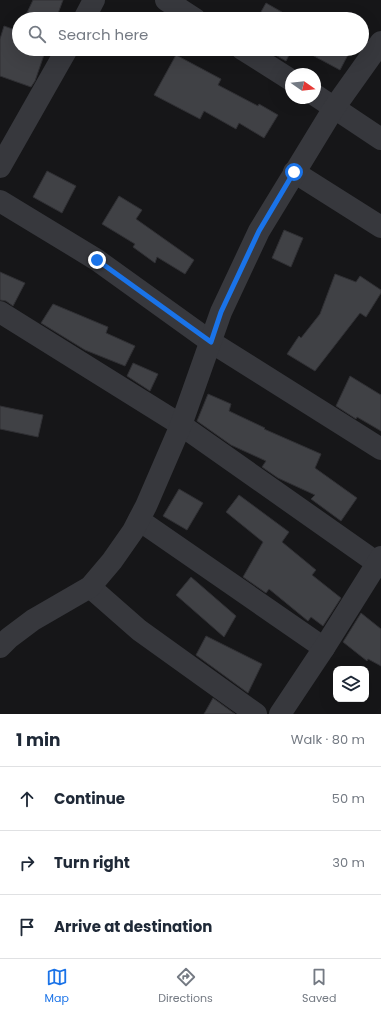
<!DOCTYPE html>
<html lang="en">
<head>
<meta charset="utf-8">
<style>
	:root { --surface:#fff; --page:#f2f2f3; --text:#1f2937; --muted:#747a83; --line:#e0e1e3; --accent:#1a73e8 }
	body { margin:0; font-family:Poppins,sans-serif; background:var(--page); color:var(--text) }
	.controls { position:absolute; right:12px; bottom:12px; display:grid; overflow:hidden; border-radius:8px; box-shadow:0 4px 16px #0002 }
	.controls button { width:36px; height:36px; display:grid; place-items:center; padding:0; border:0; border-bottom:1px solid var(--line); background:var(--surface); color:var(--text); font:20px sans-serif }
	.compass { position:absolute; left:285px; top:68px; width:36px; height:36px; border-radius:50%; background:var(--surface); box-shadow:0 4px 16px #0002; rotate:104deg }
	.stop { position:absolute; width:12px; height:12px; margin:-9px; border:3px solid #1a73e8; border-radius:50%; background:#fff }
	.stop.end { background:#1a73e8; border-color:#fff; box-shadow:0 1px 4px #0008 }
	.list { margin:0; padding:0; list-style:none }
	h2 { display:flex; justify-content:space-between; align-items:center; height:52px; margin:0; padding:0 16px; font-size:17px }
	h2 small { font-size:13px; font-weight:400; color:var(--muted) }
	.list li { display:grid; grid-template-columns:26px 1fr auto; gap:12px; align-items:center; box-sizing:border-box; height:64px; padding:0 16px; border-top:1px solid var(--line) }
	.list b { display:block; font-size:15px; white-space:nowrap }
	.list em { font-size:13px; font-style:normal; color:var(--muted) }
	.icon { flex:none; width:22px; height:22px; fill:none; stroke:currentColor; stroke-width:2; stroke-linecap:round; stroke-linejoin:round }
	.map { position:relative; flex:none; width:381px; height:714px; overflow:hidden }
	.search { position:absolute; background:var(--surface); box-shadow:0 4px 16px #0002; left:12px; right:12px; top:12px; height:44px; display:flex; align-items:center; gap:10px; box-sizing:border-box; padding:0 14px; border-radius:22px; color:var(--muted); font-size:15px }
	.sheet { height:244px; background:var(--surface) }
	nav { display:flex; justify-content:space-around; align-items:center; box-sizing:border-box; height:56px; border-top:1px solid var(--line); background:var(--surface); font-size:11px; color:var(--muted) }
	nav a { display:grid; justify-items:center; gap:2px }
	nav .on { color:var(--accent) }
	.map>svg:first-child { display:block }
	.building { fill:#404145; stroke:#303034 }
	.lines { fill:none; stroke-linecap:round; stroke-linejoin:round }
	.minor { stroke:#37383d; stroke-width:22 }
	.route { stroke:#1a73e8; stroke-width:5 }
</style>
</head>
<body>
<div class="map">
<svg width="381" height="714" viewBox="0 0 381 714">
	<rect width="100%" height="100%" fill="#161618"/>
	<g class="building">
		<path d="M33,0h30l-7,19h-32z"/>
		<path d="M266,3l28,16h-37z"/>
		<path d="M4,26l14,5 1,-1v19h27l-11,32 -4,6 -31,-11v-37z"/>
		<path d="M265,49h27l-6,12z"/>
		<path d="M301,49h50l-11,21z"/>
		<path d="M176,55l45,24 -3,6 40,21 1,-2 19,11 -14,23 -25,-15 -3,6 -32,-18 -4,8 -46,-24z"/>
		<path d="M47,171l29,15 -14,27 -29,-16z"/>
		<path d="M119,196l23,14 -6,9 58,41 -9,14 -28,-17 -2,6 -22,-16 2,-3 -33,-20z"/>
		<path d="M284,230l19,8 -12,29 -19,-9z"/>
		<path d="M0,272l25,11 -12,23 -7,-5 -6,-1z"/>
		<path d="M335,274l21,8 4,-6 21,14v3l-15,24 -6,-4 -45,58 -28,-17 12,-18 2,2 19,-24z"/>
		<path d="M53,304l55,23 -2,6 29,13 -10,20 -40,-16 -44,-27z"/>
		<path d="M133,363l25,11 -8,17 -23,-15z"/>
		<path d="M350,376l31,19v36l-24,-14 -1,2 -20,-13z"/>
		<path d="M208,394l23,10 -2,7 36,17 -1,1 57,25 -6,14 42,30 -16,23 -30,-22 4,-4 -37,-17 -16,-11 4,-6 -35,-16 -34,-24z"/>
		<path d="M0,406l43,9 -5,22 -38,-8z"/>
		<path d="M179,489l24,14 -16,27 -24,-14z"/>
		<path d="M239,495l50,37 -7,10 34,28 -4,5 29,23 -18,28 -12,-9 -3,4 -39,-32 -3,4 -23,-16 20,-35 -37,-30z"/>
		<path d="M191,577l45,39 -12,21 -48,-42z"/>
		<path d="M361,613l20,16v37l-13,-7 -1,2 -24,-19z"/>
		<path d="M206,636l56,28 -14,29 -52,-38z"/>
		<path d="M213,698l22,16h-31z"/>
	</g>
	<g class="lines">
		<g class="minor">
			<path d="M166,0l29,19"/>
			<path d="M84,19l10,-19"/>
			<path d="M242,49l49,31"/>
			<path d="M315,95l66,44"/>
			<path d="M0,167l67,-118"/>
			<path d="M294,172l87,55"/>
			<path d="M0,201l97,59 114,82 170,107"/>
			<path d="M0,312l181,113 196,138"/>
			<path d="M139,520l185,128"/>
			<path d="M90,587l49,43 117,84"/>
			<path d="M0,647l9,-9 24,-18 57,-33 22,-26 21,-30 13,-25 35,-81 40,-113 38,-81 75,-123 47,-66"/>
			<path d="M280,714l44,-66 57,-91"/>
		</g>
	</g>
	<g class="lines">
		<path class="route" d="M97,260l114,82 10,-30 38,-81 35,-59"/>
	</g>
</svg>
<div class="controls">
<button><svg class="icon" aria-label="layers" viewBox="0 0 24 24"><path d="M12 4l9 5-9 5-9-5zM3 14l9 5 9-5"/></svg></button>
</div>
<svg class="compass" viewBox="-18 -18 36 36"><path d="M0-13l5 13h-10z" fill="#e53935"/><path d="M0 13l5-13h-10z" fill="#747a83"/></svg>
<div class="stop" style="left:294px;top:172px"></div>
<div class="stop end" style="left:97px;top:260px"></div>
<div class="search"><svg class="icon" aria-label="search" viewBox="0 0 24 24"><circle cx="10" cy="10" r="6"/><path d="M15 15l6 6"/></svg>Search here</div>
</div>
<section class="sheet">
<h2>1 min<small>Walk · 80 m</small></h2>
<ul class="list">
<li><svg class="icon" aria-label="ahead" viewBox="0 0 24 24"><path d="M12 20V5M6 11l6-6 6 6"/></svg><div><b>Continue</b></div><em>50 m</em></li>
<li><svg class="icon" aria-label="right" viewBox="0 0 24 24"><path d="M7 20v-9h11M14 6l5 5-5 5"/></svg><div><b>Turn right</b></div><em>30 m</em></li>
<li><svg class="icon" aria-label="arrive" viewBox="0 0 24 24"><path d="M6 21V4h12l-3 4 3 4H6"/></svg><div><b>Arrive at destination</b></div></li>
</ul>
</section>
<nav>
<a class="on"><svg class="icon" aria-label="map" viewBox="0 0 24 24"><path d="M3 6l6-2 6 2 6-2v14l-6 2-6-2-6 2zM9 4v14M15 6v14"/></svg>Map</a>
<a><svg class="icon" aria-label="directions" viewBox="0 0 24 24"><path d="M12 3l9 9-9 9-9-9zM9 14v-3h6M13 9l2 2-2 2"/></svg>Directions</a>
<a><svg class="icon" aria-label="saved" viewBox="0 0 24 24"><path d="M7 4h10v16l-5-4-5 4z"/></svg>Saved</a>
</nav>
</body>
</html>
